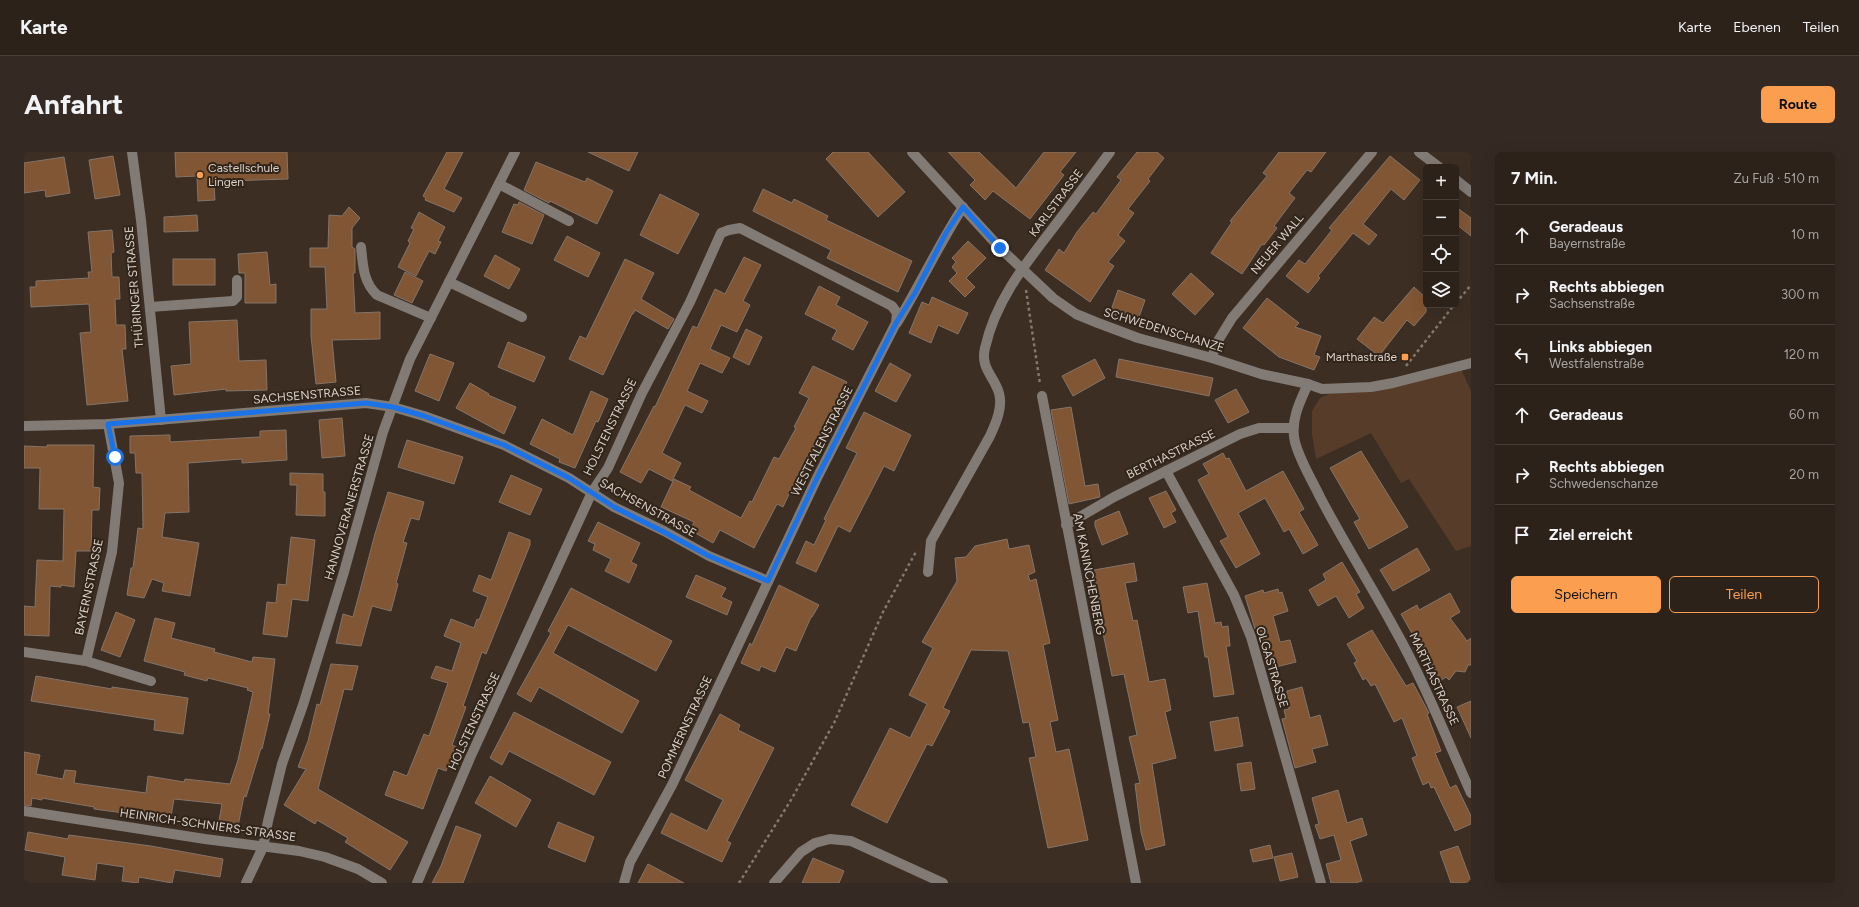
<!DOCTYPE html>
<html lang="de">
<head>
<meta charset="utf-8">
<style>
	:root { --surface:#2d221a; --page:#352a23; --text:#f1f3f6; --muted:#a7a4a2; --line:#483f39; --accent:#fb9e50 }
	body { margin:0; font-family:Figtree,sans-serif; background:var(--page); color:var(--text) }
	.controls { position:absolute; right:12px; top:12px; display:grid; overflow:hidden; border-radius:6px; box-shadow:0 4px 16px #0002 }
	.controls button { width:36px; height:36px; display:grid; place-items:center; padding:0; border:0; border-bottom:1px solid var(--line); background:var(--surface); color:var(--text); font:20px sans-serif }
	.stop { position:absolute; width:12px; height:12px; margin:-9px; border:3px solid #1a73e8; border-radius:50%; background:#fff }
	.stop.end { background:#1a73e8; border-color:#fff; box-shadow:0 1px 4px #0008 }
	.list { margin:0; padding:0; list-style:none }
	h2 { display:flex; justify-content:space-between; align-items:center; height:52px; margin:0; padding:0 16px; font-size:17px }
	h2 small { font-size:13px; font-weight:400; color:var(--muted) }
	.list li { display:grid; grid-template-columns:26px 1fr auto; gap:12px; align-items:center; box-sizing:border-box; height:60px; padding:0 16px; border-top:1px solid var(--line) }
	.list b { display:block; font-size:15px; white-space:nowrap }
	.list p { margin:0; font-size:13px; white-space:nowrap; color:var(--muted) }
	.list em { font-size:13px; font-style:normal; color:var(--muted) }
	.actions { display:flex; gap:8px; padding:12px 16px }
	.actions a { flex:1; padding:9px 0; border:1px solid var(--accent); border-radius:6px; text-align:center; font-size:14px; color:var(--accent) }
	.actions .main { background:var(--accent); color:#111 }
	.icon { flex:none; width:22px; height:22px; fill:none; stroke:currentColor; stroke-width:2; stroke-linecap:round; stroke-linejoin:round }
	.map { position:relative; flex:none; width:1447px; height:731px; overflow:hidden; border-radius:6px }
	header { display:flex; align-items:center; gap:24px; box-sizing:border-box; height:56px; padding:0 20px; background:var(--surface); border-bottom:1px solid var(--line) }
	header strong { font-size:19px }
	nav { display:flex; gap:22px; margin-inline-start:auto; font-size:14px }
	.intro { display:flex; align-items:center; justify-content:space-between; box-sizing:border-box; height:96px; padding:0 24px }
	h1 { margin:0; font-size:28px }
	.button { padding:10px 18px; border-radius:6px; background:var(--accent); color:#111; font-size:14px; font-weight:700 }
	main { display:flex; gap:24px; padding:0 24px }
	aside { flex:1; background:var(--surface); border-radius:6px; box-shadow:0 4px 16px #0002 }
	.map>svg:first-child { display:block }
	.grass { fill:#573d29 }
	.building { fill:#805634; stroke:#857468 }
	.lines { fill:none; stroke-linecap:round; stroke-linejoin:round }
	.path { stroke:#84786f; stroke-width:2.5; stroke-dasharray:3 3; stroke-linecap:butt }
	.minor { stroke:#817a75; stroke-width:10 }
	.route { stroke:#1a73e8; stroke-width:5 }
	.poi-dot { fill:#fb9e50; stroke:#312419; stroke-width:1.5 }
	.labels { text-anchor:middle; stroke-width:4; stroke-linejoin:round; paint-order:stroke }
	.poi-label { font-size:12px; fill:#dad1ca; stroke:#312419; text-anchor:start }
	.street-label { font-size:12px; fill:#dad1ca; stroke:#312419 }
</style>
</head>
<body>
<header>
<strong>Karte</strong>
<nav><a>Karte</a><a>Ebenen</a><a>Teilen</a></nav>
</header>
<div class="intro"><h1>Anfahrt</h1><a class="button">Route</a></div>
<main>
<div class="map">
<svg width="1447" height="731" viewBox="0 0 1447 731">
	<rect width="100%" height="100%" fill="#3c2e23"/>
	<path class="grass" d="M1437,217l10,22v155l-15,5 -47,-72 -8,4 -30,-50 -55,26 -4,-25v-23l8,-13 20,-9 69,-5z"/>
	<g class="building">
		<path d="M151,0h112l1,27 -63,2v3h-11l1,16 -17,1 -1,-25 -21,1z"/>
		<path d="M423,0h16l-19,37 18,9 -8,14 -29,-12 1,-2 -3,-2z"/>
		<path d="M564,0h50l-9,19z"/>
		<path d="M809,0h35l37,40 -27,25 -52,-58z"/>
		<path d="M924,0h31l37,36 28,-36h32l-16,20 4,3 -34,44 -37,-28 -8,9 -15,-15 5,-5z"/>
		<path d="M1113,0h20l7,6 -16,21 2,2 -22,28 6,4 -16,22 7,6 -17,21 6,4 -24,36 -45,-32 14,-21 5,4 13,-21 16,-20 3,2 25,-34 -4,-3z"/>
		<path d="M1255,0h47l-15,20 -4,-2 -18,23 6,5 -21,28 3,2 -13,17 -2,-1 -20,30 -31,-21 21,-31 -2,-1 37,-45 -4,-3z"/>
		<path d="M89,4l7,39 -25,4 -6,-39z"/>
		<path d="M1366,4l30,24 -16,20 -13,-11 -28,35 14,11 -8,10 -16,-12 -35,43 2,2 -12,15 -22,-17 13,-16 6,4 27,-34 -3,-2z"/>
		<path d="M40,5l6,36 -24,4 -1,-7 -21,3v-30z"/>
		<path d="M512,10l49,20 2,-4 26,13 -16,33 -47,-23 -1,2 -25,-13z"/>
		<path d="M739,37l29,14 2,-4 34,17 -2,4 86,41 -14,31 -71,-34 4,-8 -78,-39z"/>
		<path d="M636,42l39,20 -21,40 -38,-19z"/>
		<path d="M495,50l25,13 -12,29 -30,-12 12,-28 4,1z"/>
		<path d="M325,55l11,11 -8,10v19l3,2v24h-2l2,40 25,-1v27l-48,1 4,42 -20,2 -5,-48v-27h16l-2,-42h-15v-19h18l1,-33 13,1z"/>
		<path d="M1432,55l15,11v18l-15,-12z"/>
		<path d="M395,60l26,15 -7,14 3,1 -6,12 -6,-3 -13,25 -18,-9 12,-24 -2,-2 6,-12 -3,-1z"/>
		<path d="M173,63l1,16 -34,1v-15z"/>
		<path d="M88,78l2,22 -3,1 1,24h7l1,22h-5l1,26h9l1,24h-4l6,52 -41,4 -7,-72 11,-1 -2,-28 -58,3 -1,-20h6v-6l53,-3 -1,-6h4l-4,-40z"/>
		<path d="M543,84l33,17 -12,24 -34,-17z"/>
		<path d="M944,89l18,17 -20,20 9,9 -10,10 -16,-16 8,-8 -5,-6 4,-5 -4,-4z"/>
		<path d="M243,100l3,33 6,-1v19h-31v-30h-6l-1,-19z"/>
		<path d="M471,103l25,14 -11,20 -25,-13z"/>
		<path d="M720,105l17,8 -18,36 7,4 -13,27 -16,-7 -11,24 20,9 -8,15 -22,-10 -13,28 21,10 -6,12 -17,-8 -23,48 19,10 -9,18 -23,-12 -8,14 -21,-11 34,-66 1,1 38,-81 4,2 18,-39 10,5z"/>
		<rect x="149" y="107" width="42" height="26"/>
		<path d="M601,107l29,14 -13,26 33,20 -6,10 -33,-19 -2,4h-1l-29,61 -34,-16 11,-23 6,3z"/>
		<path d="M381,120l18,9 -11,22 -18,-8z"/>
		<path d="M1167,121l23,21 -19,21 -23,-21z"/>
		<path d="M795,134l21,11 -4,8 32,17 -15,28 -21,-11 5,-9 -32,-16z"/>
		<path d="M1390,135l12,11v14l-12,14 -7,-6 -28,36 -22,-17 17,-22 9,6z"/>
		<path d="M1094,138l27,10 -8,23 -27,-10z"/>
		<path d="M908,145l36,16 -10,21 -20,-9 -7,18 -22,-10 13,-31 7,3z"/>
		<path d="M1243,146l32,25 -4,4 26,9 -7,19 6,2 -6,13 -35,-13 -36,-29z"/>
		<path d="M213,168l2,41 27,-1 1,30 -41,1v-2l-52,6 -3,-29 20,-2 -2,-42z"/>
		<path d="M722,177l16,8 -13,28 -16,-8z"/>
		<path d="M484,190l37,15 -11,25 -36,-15z"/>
		<path d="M406,202l24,9 -15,38 -24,-10z"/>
		<path d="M1071,207l10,19 -32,18 -11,-20z"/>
		<path d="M1095,207l94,19 -4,18 -93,-19z"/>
		<path d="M866,211l21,12 -15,27 -21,-11z"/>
		<path d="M789,214l34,16 -39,77 -2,-1 -23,49 -6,-3 -23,44 -34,-18 -7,13 -23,-13 4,-8 -33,-15 13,-28 17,8 -2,3 52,28 9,-17 2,1 22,-45 5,2 17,-31 -2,-1 15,-29 -10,-5z"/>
		<path d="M446,231l19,11 -1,1 28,12 -12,27 -48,-26z"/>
		<path d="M1212,237l13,23 -21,11 -13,-23z"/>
		<path d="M567,239l17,8 -10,23 -2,-1 -21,47 -16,-6 1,-3 -30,-15 12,-25 31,16z"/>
		<path d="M1047,255l14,79 13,-2 2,13 -31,7 -18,-94z"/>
		<path d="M840,260l47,23 -17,36 -10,-5 -34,66 -12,-6 -22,46 -20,-9 10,-22 8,4 12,-25 -2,-1 33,-66 -11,-5z"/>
		<path d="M318,266l3,38 -23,2 -3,-38z"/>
		<path d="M262,278l1,30 -45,3v-4l-54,4 1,49 -24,1 -3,24 37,6 -9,53 -28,-5 2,-8 -12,-4 -8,19 -17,-3 4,-27h2l5,-40 5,1 -1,-56h-6l-1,-20h-5v-17l40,-1v7l90,-5v-6z"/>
		<path d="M383,288l56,17 -9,27 -56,-17z"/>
		<path d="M23,293h47l-1,42 7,1 -1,22h-7l-1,41h-15l-2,36 -13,-2v2l-11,-1 -1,50 -25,-1v-29l11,1 2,-47 26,1 1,-52h-25l1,-41h-16v-22l23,1z"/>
		<path d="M1337,299l47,76 -39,22 -15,-27 6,-3 -30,-51z"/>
		<path d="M1199,301l3,6 3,-1 17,33 37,-20 21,38 -5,3 19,33 -15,9 -14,-25 -5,3 -19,-34 -27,15 22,41 -24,14 -16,-27 8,-4 -30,-57 11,-6 -6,-10z"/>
		<path d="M266,321l33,1v18h2v24l-29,-1 1,-30h-7z"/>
		<path d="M487,323l31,14 -12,26 -31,-13z"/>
		<path d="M1142,339l10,19 -5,3 5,9 -12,6 -15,-30z"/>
		<path d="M364,340l36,10 -5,18 -8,-2 -8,24 4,1 -11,40 2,1 -7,27 -19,-5 -11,40 -25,-3 7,-29 10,3 22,-83z"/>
		<path d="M1095,359l9,23 -26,11 -7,-19v-5z"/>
		<path d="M574,370l42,21 -9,19 6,3 -8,18 -24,-12 6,-12 -18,-9 2,-6 -7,-3z"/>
		<path d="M485,380l21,8v5l-44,109 -4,-2 -19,54 3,1 -14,38 4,2 -10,24 -8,-3 -15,41 -38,-14 9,-24 13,5 17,-42 5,2 19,-53 -17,-5 5,-12 16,5 9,-28 -17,-7 7,-17 23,9 3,-9 2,1 9,-23 -15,-6 6,-16 12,5z"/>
		<path d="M267,385l24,3 -7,61 -16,-2 -5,38 -24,-3 4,-32 9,1 2,-19 8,1z"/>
		<path d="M983,387l2,10 20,-4 6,27 -7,3 2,6 6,-2 14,64 -7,2 15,75 -8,2 6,30 13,-3 19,91 -40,8 -19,-90 7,-1 -7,-35 -6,1 -15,-72 -37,-1 -28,58 7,3 -18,35 -5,-2 -40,79 -36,-18 39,-77 20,10 17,-34 -18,-9 24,-47 -11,-6 35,-61 -2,-23 11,-1 9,-11z"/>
		<path d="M1393,396l13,22 -37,21 -13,-21z"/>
		<path d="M1318,410l18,30 -4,2 8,14 -15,10 -13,-22 -18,10 -9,-16 17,-10 -3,-6z"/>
		<path d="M1110,411l3,18 -12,2 8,38 4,-1 12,62 16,-3 6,31 -6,2 11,46 -24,6 13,81 -19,5 -5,-18 -6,-48 5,-1 -11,-46 8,-2 -13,-61 -12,2 -17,-81 3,-1 -4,-24z"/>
		<path d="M672,423l30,13 -5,9 11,5 -5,13 -41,-18z"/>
		<path d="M1183,431l8,40 6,-1 1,5 6,-1 2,20h-4l8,48 -20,3 -6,-40h-3l-7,-46 -10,2 -5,-26z"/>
		<path d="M755,433l40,20 -7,12h-1l-15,34 -10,-4 -11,25 -14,-6 -2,5 -18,-8 9,-20 2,2z"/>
		<path d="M547,436l101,53 -16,30 -88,-46 -15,28 86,48 -17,32 -83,-46 -8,15 -14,-8 34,-61 -3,-2z"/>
		<path d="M1254,437l1,4 3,-1 6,19 -15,5 7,26 10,-2 6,22 -28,7 -10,-41 -3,1 -10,-33 18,-6 1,3z"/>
		<path d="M1426,441l10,19 -10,6 17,23 4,-3v27h-3l-3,7 -9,-1 -7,9 -3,-3 -6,4 -19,-38 -3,1 -17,-30 16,-9 2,5z"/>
		<path d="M92,460l19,8 -15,37 -19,-7z"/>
		<path d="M131,466l20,5 -4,15 44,11 -1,3 38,10 1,-5 22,2 -7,55h2l-8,35 -1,-1 -15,49 -2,-1 -7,35 -19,-4 4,-23 -48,-5 -3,17 -46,-7 -1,4 -30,-4v-2l-52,-9v2l-10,-2 -1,8 -7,-1v-53l16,3 -4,19 27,5 2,-9 11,1 -2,12 72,10 2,-17 36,6 1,-3 45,5 8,-24 15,-68 -6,-2 1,-2 -40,-10 -1,3 -23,-6 1,-3 -41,-11z"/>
		<path d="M1348,478l34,56 7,-3 16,30 -2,1 14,37 -6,2 15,35 6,-3 15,31v8l-16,7 -21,-44 -3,1 -2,-6 -6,3 -11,-27 5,-2 -15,-38 -8,4 -19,-38 -4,2 -5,-8 -3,2 -9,-17 3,-2 -10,-17z"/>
		<path d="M307,512l27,2 -6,24 -8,-1 -26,100 90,53 -18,28 -45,-28 3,-4 -31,-18 -2,4 -31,-19 22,-36 -8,-2 10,-26 9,-37 3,1z"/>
		<path d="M12,524l76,13v-2l76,11 -5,36 -29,-4 1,-10 -124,-19z"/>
		<path d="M1278,535l8,31 10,-3 8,30 -16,4 4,13 -21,6 -13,-49 4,-1 -2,-8 5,-1 -2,-18z"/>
		<path d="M1447,549v37l-14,-31z"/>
		<path d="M490,560l97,50 -17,33 -85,-44 -7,14 -12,-7z"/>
		<path d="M696,562l20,11 -2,5 36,18 -47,93 4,2 -9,19 -61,-29 10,-20 36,18 16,-31 -38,-20z"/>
		<path d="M1214,565l5,29 -28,5 -5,-29z"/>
		<path d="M1227,610l4,27 -14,2 -4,-27z"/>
		<path d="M466,624l41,24 -15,27 -41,-24z"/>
		<path d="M1314,638l9,33 15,-5 5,17 -17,6 12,40 -7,2h-24l-5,-19 15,-4 -7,-25 -14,4 -5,-14 4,-1 -7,-26z"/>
		<path d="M534,670l36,15 -9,25 -37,-15z"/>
		<path d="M432,674l25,9 -18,48h-31l9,-17z"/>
		<path d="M4,680l40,7 1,-4 82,11 72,13 -3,18 -45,-7 -3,13 -33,-6 -1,6 -16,-2 2,-14 -27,-4 -2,17 -33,-5 3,-18 -40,-7z"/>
		<path d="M1246,693l3,13 -20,4 -3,-12z"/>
		<path d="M1434,694l13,35v2h-20l-11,-31z"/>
		<path d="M1268,701l6,24 -18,4 -6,-24z"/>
		<path d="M789,706l31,13 -5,12h-37z"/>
		<path d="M624,712l36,19h-46z"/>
	</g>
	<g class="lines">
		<g class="path">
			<path d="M1002,138l14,94"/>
			<path d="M1432,151l15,-18"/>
			<path d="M1382,214l48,-61"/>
			<path d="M715,731l52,-83 43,-77 49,-111 34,-62"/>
		</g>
		<g class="minor">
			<path d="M108,0l9,68 20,200"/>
			<path d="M888,0l88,96 53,50 23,16 22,9 40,15 74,20 49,16 47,10 14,5 49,-2 22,-4 78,-20"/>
			<path d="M1395,0l20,15"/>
			<path d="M1432,28l15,12"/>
			<path d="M475,32l70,37"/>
			<path d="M337,95c2,18 2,35 16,48l54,23"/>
			<path d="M425,130l73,35"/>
			<path d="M126,155l83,-6 4,-4v-17"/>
			<path d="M873,171c23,-38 42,-79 66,-116"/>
			<path d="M1188,206l4,-14 16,-26 140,-166"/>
			<path d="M1284,232c-9,19 -18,38 -13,58 5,19 17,38 25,55 23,44 49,85 73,129 30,53 53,111 78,167"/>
			<path d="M1018,244l94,487"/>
			<path d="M0,274l84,-2 258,-21 27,4 31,9 80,29 65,33 45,29 50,24 45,25 59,25"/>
			<path d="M1142,319l68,124 17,42 70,246"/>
			<path d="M1042,373l48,-28 126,-63 19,-6h34"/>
			<path d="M904,420l3,-31 59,-105c6,-13 13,-29 9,-43 -5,-17 -19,-25 -14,-45 10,-45 37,-80 65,-116 20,-26 40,-53 60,-80"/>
			<path d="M0,500l62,9 65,20"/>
			<path d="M62,509l26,-109 7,-69 -11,-59"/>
			<path d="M0,659l181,28 94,12 26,6 33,12 24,14"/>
			<path d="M222,731l17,-36 5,-26 14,-57 21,-59 41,-133 39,-140 27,-73 105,-207"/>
			<path d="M393,731l53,-125 122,-266 16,-24 34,-75 48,-91 31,-69 8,-3 11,-2 152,78 5,7 -1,10 -79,155 -145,307 -42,77 -6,21"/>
			<path d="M750,731l27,-31 14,-9 15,-4 21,2 92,42"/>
		</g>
	</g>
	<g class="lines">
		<path class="route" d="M91,305l-7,-33 258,-21 27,4 31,9 80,29 65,33 45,29 50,25 45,24 59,25 49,-103 79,-155 19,-30 31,-60 17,-26 37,41"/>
	</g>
	<g class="poi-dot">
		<circle cx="176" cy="23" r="4"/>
		<rect x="1377" y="201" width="8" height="8" rx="2"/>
	</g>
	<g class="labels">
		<g class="poi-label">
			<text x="184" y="20">Castellschule<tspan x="184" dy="14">Lingen</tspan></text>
			<text x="1373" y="209" text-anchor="end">Marthastraße</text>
		</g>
		<g class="street-label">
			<text transform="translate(1032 51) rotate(-53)" y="4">KARLSTRASSE</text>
			<text transform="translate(1253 92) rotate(-50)" y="4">NEUER WALL</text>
			<text transform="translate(110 135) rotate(-95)" y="4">THÜRINGER STRASSE</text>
			<text transform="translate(1140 178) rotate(17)" y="4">SCHWEDENSCHANZE</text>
			<text transform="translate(283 243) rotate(-5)" y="4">SACHSENSTRASSE</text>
			<text transform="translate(586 275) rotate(-64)" y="4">HOLSTENSTRASSE</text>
			<text transform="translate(798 289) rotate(-63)" y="4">WESTFALENSTRASSE</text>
			<text transform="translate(1147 302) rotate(-26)" y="4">BERTHASTRASSE</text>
			<text transform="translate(325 355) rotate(-74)" y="4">HANNOVERANERSTRASSE</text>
			<text transform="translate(624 356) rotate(29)" y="4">SACHSENSTRASSE</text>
			<text transform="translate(1065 422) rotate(79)" y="4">AM KANINCHENBERG</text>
			<text transform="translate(65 435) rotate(-78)" y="4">BAYERNSTRASSE</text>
			<text transform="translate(1248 515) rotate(73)" y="4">OLGASTRASSE</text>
			<text transform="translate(1410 527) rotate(65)" y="4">MARTHASTRASSE</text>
			<text transform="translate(450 569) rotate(-65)" y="4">HOLSTENSTRASSE</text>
			<text transform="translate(661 575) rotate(-65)" y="4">POMMERNSTRASSE</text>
			<text transform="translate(184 673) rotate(8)" y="4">HEINRICH-SCHNIERS-STRASSE</text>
		</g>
	</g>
</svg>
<div class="controls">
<button>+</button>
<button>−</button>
<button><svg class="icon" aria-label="locate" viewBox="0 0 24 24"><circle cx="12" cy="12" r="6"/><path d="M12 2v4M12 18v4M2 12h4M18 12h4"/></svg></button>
<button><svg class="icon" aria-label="layers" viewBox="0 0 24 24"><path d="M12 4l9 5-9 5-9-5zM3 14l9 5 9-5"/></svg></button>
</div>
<div class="stop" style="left:91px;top:305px"></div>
<div class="stop end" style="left:976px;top:96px"></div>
</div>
<aside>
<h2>7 Min.<small>Zu Fuß · 510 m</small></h2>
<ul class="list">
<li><svg class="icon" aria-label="ahead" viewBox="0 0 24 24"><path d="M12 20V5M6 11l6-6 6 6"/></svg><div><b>Geradeaus</b><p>Bayernstraße</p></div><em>10 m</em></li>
<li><svg class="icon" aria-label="right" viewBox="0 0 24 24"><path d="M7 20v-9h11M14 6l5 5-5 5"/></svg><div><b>Rechts abbiegen</b><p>Sachsenstraße</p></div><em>300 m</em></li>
<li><svg class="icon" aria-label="left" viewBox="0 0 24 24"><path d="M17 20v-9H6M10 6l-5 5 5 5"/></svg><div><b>Links abbiegen</b><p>Westfalenstraße</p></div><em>120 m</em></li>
<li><svg class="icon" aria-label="ahead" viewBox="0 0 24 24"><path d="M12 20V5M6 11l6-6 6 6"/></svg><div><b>Geradeaus</b></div><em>60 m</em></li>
<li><svg class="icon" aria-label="right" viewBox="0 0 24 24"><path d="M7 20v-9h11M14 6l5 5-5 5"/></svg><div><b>Rechts abbiegen</b><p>Schwedenschanze</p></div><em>20 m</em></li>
<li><svg class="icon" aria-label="arrive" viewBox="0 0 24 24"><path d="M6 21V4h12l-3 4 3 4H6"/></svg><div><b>Ziel erreicht</b></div></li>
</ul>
<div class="actions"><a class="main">Speichern</a><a>Teilen</a></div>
</aside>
</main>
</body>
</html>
